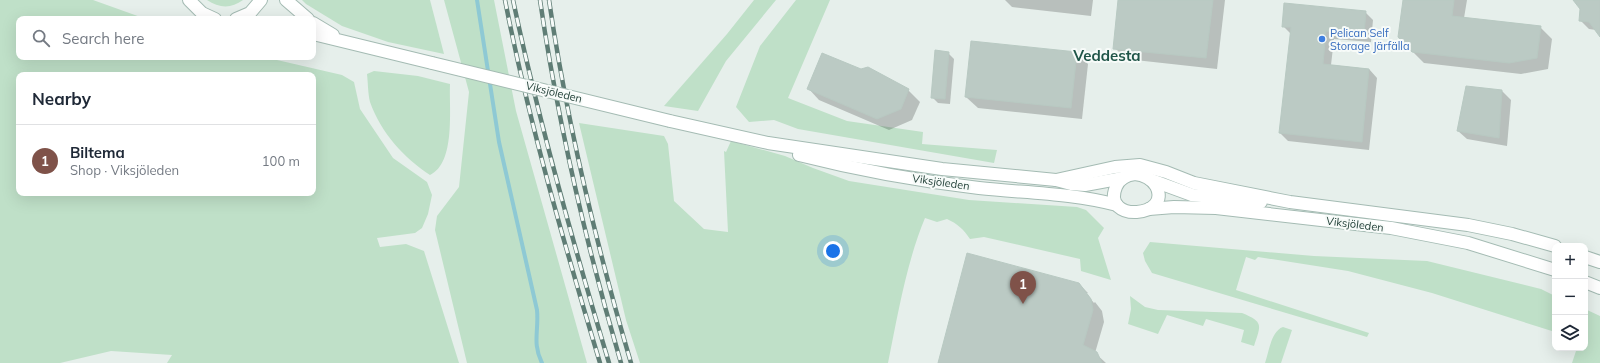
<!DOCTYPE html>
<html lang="en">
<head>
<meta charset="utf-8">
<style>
	:root { --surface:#fff; --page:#f2f2f3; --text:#1f2937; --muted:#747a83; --line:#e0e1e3; --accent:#7f5249 }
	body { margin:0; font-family:Mulish,sans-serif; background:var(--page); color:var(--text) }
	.controls { position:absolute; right:12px; bottom:12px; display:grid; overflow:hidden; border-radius:8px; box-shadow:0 4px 16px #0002 }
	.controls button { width:36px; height:36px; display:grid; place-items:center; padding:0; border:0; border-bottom:1px solid var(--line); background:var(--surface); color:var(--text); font:20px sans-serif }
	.you { position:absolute; left:833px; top:251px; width:14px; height:14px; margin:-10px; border:3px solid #fff; border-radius:50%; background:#1a73e8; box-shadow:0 0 0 6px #1a73e833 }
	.badge { display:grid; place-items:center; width:26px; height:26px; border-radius:50%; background:var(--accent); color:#fff; font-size:13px; font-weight:700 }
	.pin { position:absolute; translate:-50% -33px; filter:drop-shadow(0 1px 2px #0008) }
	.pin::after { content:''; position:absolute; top:21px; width:14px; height:12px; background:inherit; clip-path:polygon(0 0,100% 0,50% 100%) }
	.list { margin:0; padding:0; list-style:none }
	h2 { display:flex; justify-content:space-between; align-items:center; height:52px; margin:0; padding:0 16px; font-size:17px }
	h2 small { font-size:13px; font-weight:400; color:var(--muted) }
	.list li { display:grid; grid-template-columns:26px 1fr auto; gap:12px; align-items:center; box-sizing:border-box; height:72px; padding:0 16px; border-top:1px solid var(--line) }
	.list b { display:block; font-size:15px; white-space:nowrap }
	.list p { margin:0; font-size:13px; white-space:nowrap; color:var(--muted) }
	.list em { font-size:13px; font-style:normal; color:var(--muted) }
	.icon { flex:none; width:22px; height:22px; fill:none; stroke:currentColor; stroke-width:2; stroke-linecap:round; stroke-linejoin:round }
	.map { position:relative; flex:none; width:1600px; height:363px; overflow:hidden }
	.search { position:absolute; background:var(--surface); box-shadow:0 4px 16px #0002; left:16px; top:16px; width:300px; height:44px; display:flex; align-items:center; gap:10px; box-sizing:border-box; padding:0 14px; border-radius:8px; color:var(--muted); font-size:15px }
	.panel { position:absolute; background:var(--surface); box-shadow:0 4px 16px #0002; left:16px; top:72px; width:300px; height:124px; border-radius:8px }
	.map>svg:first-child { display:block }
	.green { fill:#bfe0c8; fill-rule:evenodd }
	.shadow { fill:#0003 }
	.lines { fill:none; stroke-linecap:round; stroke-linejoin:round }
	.stream { stroke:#8ec9d4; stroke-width:4 }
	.building { fill:#bbcac4; stroke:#b8c9c2 }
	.secondary-casing { stroke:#a4bbb3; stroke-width:14 }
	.secondary { stroke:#fff; stroke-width:12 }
	.rail-casing { stroke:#5f7d75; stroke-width:4.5 }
	.rail { stroke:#f7fbf9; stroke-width:3; stroke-dasharray:9; stroke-linecap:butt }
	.secondary-bridge-casing { stroke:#a4bbb3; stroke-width:14; stroke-linecap:butt }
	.secondary-bridge { stroke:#fff; stroke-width:12 }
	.shop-dot { fill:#3f7fe0; stroke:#f7fbf9; stroke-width:1.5 }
	.labels { text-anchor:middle; stroke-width:4; stroke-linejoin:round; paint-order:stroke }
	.shop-label { font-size:11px; fill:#366cbe; stroke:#f7fbf9; text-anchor:start }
	.street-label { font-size:11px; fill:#24423a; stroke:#f7fbf9 }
	.district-label { font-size:15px; font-weight:bold; fill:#1f5548; stroke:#f7fbf9 }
</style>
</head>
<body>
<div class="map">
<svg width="1600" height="363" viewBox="0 0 1600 363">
	<rect width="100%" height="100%" fill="#e6efeb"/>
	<g class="green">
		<path d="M0,0h93l53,19h-127v38h245l78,18 12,7 6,27 33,49 34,24 5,13 -4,19 -6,14 -7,5 -38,5 3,9 26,-3 18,7 35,112h-292l5,-8 -61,-4 -51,12h-60zM19,75h294v118h-294z"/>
		<path d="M207,0h36c-12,9 -24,8 -36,0z"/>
		<path d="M302,0h128l14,54 -56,-12 -46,-16 -36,-22z"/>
		<path d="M444,0h50l22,111 71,252h-120l-32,-133 2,-14 22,-29 10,-95z"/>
		<path d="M754,0h22l-50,61 -28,50 -34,-5 63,-72z"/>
		<path d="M796,0h34l-42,98 59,23 76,11 -1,12 75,6 -3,13 -196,-34 -24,-9 -25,2 -13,-15 24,-61z"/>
		<path d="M374,71l44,5 32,8c-1,25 6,79 -20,91 -26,-17 -49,-42 -60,-73 -2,-8 -2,-19 -3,-28z"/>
		<path d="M579,123l85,13 4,8 6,57 30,28 24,3 -4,-81 2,1 5,-11 54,15 28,12 36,13 120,19 108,7 9,3 18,18 -6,10 13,42 -30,-9 -1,-12 -96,-22 -14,2c-7,-10 -12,-15 -23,-20l-10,3 -12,-4c-19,46 -27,96 -37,145h-248l-14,-43z"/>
		<path d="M1150,242l164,14 113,5 114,28 14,7v36l-123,-39 -84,-22 -90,-14 -3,3 -9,-3 -10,33 133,43 -2,4 -215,-64 -7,-12 -2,-8z"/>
		<path d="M1130,296l15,11 13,3 84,3c22,9 19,12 12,33l-13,-4 3,-12 -38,-11 -3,7 -36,-11 -9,19 -30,-10 3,-15z"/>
		<path d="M1585,309l15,7v47h-28l5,-15h8z"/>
		<path d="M1283,327l9,3 -11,33h-16c4,-11 6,-32 18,-36z"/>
	</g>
	<g class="shadow">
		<path d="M1005,0h88l-2,16 -79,-9z"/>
		<path d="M1119,0h106l-8,69 -91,-10 -11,-11z"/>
		<path d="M1404,0h63l-3,18 76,9 12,12 -4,30 -27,5 -97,-11 -12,-12z"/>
		<path d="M1578,0h22v34l-4,-4 -7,-1 -9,-9 2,-11z"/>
		<path d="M1365,12l8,8 -2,22 -37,-3 -3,26 38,4 8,9 -8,72 -81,-9 -8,-8 11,-99 -8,-8z"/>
		<path d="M948,53l6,6 -4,45 -12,-1 -6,-6z"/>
		<path d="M1077,53l11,11 -6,55 -104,-11 -12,-11z"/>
		<path d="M1467,87l35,4 9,9 -4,46 -40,-7 -9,-8z"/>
		<path d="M808,88l100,2 12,12 -8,18 -23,10 -70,-30z"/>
		<path d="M1079,284l9,9h-2l8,10 1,-1 7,9 2,11 -9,31 11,10h-167z"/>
	</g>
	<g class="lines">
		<path class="stream" d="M477,0l22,142 38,168c2,21 -5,33 5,53"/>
	</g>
	<g class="building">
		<path d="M1118,0h95l-7,58 -93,-9z"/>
		<path d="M1403,0h51l-2,16 89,10 -4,32 -28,5 -97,-11 -14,-15z"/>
		<path d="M1573,0h27v37l-11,-15 -10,-1 1,-12z"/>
		<path d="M1284,3l82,8 -2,24 -38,-4 -3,33 46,5 -7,73 -83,-9 12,-106h-9z"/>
		<path d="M971,41l106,11 -6,56 -106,-11z"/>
		<path d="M935,50l14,2 -4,47 -14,-1z"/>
		<path d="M822,53l39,16 7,-2 41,22 -8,20 -24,10 -70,-30z"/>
		<path d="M1466,86l36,4 -3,48 -42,-7z"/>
		<path d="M967,253l112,30 12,16 2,11 -10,35 14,7 5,11h-164z"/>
	</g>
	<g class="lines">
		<g class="secondary-casing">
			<g id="secondary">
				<path d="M189,0l13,13 13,6"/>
				<path d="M286,0l22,19"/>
				<path d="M236,19l14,-6 11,-13"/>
				<path d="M313,23l20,12"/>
				<path d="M313,34l119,29"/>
				<path d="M670,121l98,22 174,26 114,11 15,4 14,1 38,-7"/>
				<path d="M799,155c59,15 119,26 180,33 46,5 93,5 138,17"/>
				<path d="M1135,174c9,1 16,4 21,12 17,32 -55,37 -40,1 3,-8 11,-12 19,-13z"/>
				<path d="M1056,180l59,-13 25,-2 26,7 28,11 96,19 178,23 44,9 43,12"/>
				<path d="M1151,180l41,15 69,7"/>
				<path d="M1149,209l25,-2 42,1 175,20 77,15 87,27"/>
				<path d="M1585,257l15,5"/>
				<path d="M1585,282l15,6"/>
			</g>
		</g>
		<use href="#secondary" class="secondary"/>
		<g class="rail-casing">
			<g id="rail">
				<path d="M505,0c24,123 59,243 95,363"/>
				<path d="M513,0c26,123 60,243 96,363"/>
				<path d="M540,0c18,123 46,244 81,363"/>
				<path d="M549,0c18,123 47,244 82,363"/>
			</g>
		</g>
		<use href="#rail" class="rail"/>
		<g class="secondary-bridge-casing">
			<path id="secondary-bridge" d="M432,63l238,58"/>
		</g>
		<use href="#secondary-bridge" class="secondary-bridge"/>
	</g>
	<circle class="shop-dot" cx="1322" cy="39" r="4"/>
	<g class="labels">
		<g class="shop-label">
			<text x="1330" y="37">Pelican Self<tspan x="1330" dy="13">Storage Järfälla</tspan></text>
		</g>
		<g class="street-label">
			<text transform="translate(554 92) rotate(14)" y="4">Viksjöleden</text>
			<text transform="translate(941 182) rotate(8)" y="4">Viksjöleden</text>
			<text transform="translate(1355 224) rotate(7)" y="4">Viksjöleden</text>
		</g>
		<g class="district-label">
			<text x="1107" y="61">Veddesta</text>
		</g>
	</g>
</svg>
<div class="controls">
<button>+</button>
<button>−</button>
<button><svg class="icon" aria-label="layers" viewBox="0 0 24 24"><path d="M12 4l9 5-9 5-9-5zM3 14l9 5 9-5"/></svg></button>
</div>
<div class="you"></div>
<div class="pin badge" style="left:1023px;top:304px">1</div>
<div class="search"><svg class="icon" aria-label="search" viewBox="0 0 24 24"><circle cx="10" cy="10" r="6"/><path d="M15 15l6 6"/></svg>Search here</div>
<section class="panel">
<h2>Nearby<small></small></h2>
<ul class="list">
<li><span class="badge">1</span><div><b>Biltema</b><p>Shop · Viksjöleden</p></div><em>100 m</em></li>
</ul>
</section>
</div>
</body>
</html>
